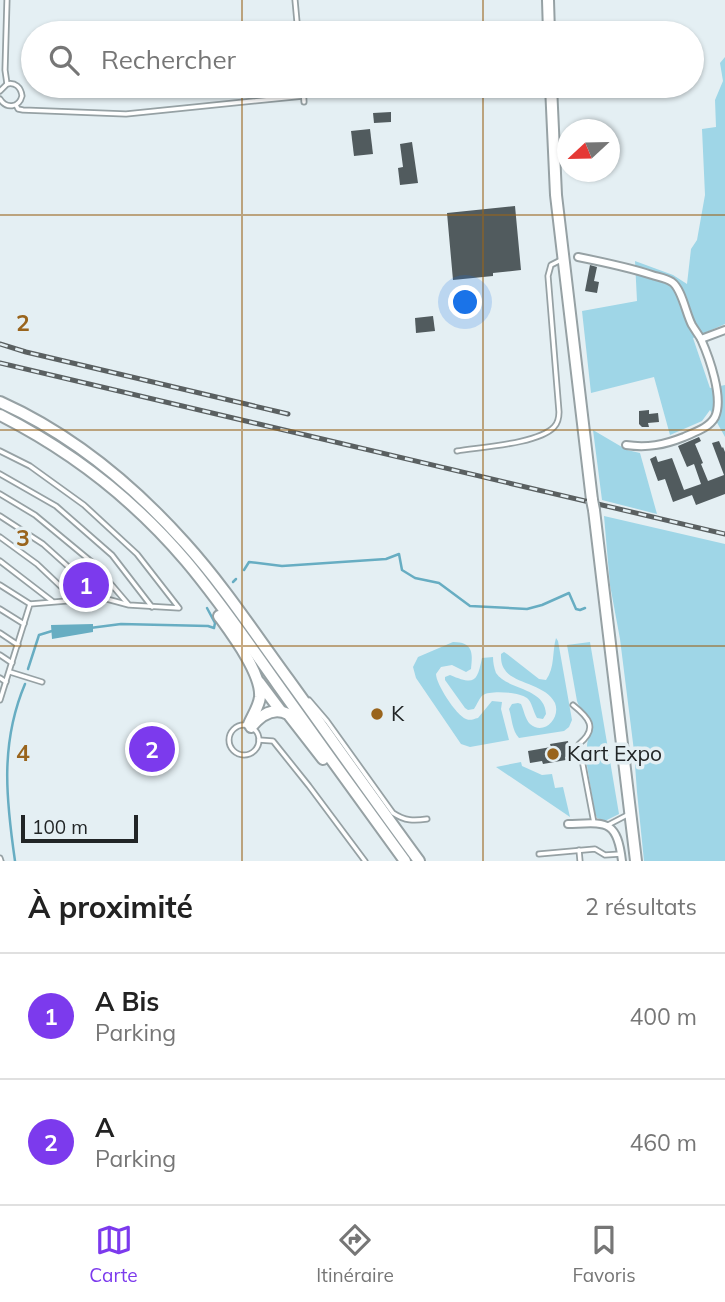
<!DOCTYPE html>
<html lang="fr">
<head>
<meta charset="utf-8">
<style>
	:root { --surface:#fff; --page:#f2f2f2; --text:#222; --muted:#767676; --line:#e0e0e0; --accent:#7c3aed }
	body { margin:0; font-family:Mulish,sans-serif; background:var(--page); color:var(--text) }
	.compass { position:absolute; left:557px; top:119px; width:63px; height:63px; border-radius:50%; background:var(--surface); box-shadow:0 2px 5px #0004; rotate:248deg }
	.scale { position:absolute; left:21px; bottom:18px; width:117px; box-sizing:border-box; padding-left:7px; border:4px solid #212526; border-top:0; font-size:19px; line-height:24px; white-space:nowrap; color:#212526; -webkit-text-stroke:5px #e4eff3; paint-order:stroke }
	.you { position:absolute; left:466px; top:303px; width:24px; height:24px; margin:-18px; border:5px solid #fff; border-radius:50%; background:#1a73e8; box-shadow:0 0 0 10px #1a73e833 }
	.badge { display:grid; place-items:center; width:46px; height:46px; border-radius:50%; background:var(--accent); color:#fff; font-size:23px; font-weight:700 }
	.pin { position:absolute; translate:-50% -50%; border:4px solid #fff; box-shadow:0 2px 7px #0006 }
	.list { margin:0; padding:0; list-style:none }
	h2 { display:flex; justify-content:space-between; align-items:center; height:91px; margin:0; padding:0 28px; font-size:30px }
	h2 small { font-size:23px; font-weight:400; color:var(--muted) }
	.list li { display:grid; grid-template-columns:46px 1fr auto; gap:21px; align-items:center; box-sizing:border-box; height:126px; padding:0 28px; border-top:2px solid var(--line) }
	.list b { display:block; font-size:26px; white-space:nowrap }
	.list p { margin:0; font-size:23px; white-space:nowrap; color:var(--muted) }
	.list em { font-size:23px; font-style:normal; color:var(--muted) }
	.icon { flex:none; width:38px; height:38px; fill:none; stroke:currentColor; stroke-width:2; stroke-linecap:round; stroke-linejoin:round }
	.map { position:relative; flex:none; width:725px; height:861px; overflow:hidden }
	.search { position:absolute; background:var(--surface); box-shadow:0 2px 5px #0004; left:21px; right:21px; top:21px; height:77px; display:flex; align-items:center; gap:18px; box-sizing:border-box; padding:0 24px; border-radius:38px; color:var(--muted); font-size:26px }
	.sheet { height:343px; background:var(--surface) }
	nav { display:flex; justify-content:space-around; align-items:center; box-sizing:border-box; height:98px; border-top:2px solid var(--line); background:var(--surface); font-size:19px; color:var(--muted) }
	nav a { display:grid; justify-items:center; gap:4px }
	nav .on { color:var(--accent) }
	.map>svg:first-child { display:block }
	.green { fill:#9fd6e7 }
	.water { fill:#67adc2 }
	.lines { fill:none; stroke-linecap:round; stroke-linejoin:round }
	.stream { stroke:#67adc2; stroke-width:2.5 }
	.building { fill:#515b5e }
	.service-casing { stroke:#96a1a4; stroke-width:7 }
	.minor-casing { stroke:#96a1a4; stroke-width:10 }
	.primary-casing { stroke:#96a1a4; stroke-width:14 }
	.trunk-casing { stroke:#96a1a4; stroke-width:14 }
	.service { stroke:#fff; stroke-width:3.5 }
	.minor { stroke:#fff; stroke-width:6 }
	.primary { stroke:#fff; stroke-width:10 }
	.trunk { stroke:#fff; stroke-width:10 }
	.rail-casing { stroke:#5a6061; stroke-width:5 }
	.rail { stroke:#e4eff3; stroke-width:2.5; stroke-dasharray:8; stroke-linecap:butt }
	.primary-bridge-casing { stroke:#96a1a4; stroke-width:14; stroke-linecap:butt }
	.primary-bridge { stroke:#fff; stroke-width:10 }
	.grid { fill:none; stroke:#99641c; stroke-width:2; stroke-opacity:0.55 }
	.poi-dot { fill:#99641c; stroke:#e4eff3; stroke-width:2.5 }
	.labels { text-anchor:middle; stroke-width:7; stroke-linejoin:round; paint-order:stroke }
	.poi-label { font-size:21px; fill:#212526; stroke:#e4eff3; text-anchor:start }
	.grid-label { font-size:23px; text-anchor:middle; font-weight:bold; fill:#99641c; stroke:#e4eff3; stroke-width:7; stroke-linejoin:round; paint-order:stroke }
</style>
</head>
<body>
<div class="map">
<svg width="725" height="861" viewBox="0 0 725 861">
	<rect width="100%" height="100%" fill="#e4eff3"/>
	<g class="green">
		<path d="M725,57v267l-32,14 17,50 15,-3v52l-15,-27 -8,11 -32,14 -16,-58 -63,16 -9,-82 55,-10 -2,-40 38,14 14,9 4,-35 6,-9 8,-45 -3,-66 14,-2 -1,-27 8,-19 -3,-18z"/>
		<path d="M593,430l34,20 13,3 17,61 -55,-14z"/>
		<path d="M604,516l121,28v317h-81l-7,-69 -3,-41 -14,-112 -10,-54z"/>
		<path d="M556,638l2,3 14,79 -3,7 -5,4 -45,7c-7,-7 -7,-20 -10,-29l3,-5 6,-1 3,1c3,6 4,15 9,20 14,12 31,-6 25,-21 -9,-19 -41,-19 -50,-33 -4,-5 -4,-11 -4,-16l3,-2 3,2 32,25 7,1c9,-12 6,-28 10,-42z"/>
		<path d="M453,642c20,0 20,11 18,27l-5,3 -14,-7 -11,2 -5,7c0,10 20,41 30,45 5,2 7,0 12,-1l14,-17 10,1 -1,7 8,31 -39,7 -9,-3 -45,-66 -3,-11 5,-10z"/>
		<path d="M590,642l29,172 -14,7 -8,-3 -2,-5 -11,-65 3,-1c0,-11 8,-20 1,-31 -4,-6 -9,-8 -11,-15l-10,-56z"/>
		<path d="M493,657c0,5 1,11 3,16 11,17 49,14 50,41l-3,5 -6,-1c-4,-7 -5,-16 -10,-20 -7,-6 -37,-8 -44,-3 -4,3 -6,10 -9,14l-6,1 -3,-2 -20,-28v-3l5,-2c24,10 27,8 32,-17z"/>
		<path d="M521,762l1,4 20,9 10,-1 3,14 8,-1 7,30 -74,-50z"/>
	</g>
	<path class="water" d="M93,624v8l-41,7 -1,-14z"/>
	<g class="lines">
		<g class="stream">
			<path d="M244,570l5,-8 33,4 104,-7 13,-5 3,16 13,8 24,5 31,23 57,3 15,-4 27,-12 7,16 4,1 5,-2"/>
			<path d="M233,582l3,-3"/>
			<path d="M90,628l31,-4 87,2 6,2 1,-5 -8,-15"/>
			<path d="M28,669l11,-34 13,-4"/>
			<path d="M15,861c-9,-62 -15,-118 10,-177"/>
		</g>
	</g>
	<g class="building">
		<path d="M391,112v10l-17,1 -1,-10z"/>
		<path d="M370,129l3,25 -19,2 -3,-25z"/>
		<path d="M412,142l6,41 -18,2 -2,-17 5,-1 -3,-23z"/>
		<path d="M515,206l6,64 -28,3v3l-40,4 -6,-67z"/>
		<path d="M590,265l7,2 -3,14 5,1 -2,11 -12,-2z"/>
		<path d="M433,316l2,15 -19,2 -1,-15z"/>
		<path d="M649,410v4l9,-1 1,9 -11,1 1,4h-7l-3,-3v-13z"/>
		<path d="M699,437l2,4 -6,3 8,19 -2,1 7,17 16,-6 -12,-32 7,-2 3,7 1,-1 2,5v42l-29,11 -4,-10 -19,7 -8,-23 -7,2 -8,-22 6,-3 2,6 14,-4 12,32 17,-6 -7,-20 -7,3 -9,-21z"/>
		<path d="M568,741l2,15 -5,1 1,3 -23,4 -1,-3 -12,2 -2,-12 23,-4 -1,-3z"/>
	</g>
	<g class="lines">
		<g class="service-casing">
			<g id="service">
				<path d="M295,0l3,33"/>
				<path d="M7,84l-2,-14 2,-70"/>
				<path d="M303,86l1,16"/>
				<path d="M0,91l7,-7c8,-2 14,3 15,12 -3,12 -16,13 -22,3"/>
				<path d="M16,105l2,4 5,1 103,4 178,-18"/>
				<path d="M0,451l30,15 54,39 53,49 42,54 -50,-3 -26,-7 -73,6 -30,96"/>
				<path d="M457,451c23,-4 81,-7 97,-24 4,-4 5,-9 5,-15l-11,-136 3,-11 10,-5"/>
				<path d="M0,474l56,32 56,49 40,52"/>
				<path d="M0,494l35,21 58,48 35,41"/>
				<path d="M0,516l43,28 60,54"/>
				<path d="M0,537l37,27 38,36"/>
				<path d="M0,561l52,40"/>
				<path d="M0,585l30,19"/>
				<path d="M0,609l24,15"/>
				<path d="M0,633l18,12"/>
				<path d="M0,655l12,8"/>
				<path d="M10,672l32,10"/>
				<path d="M0,678l6,4"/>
				<path d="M309,700l18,21 66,92c12,8 21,8 34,6"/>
				<path d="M573,705c15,12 26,23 6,39l15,79"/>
				<circle cx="244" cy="740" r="15"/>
				<path d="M259,740l14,1 36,45 56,75"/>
				<path d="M608,825l21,-11"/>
				<path d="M579,850l1,11"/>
				<path d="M539,854l56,-5 10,6 16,-1"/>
				<path d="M0,858l1,3"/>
			</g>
		</g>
		<g class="minor-casing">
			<g id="minor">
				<path d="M578,257c25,5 50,10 74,18 6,2 14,3 20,7 10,7 14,32 20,43 3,5 6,9 9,14 8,18 23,59 14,78 -6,11 -20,15 -31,20 -20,8 -37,11 -58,8"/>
				<path d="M701,339l24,-9"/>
				<path d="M568,824c37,-1 49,-6 54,37"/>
			</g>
		</g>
		<g class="primary-casing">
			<g id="primary">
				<path d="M548,0l1,33"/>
				<path d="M551,86l5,109 36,305"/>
				<path d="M594,510l42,351"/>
			</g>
		</g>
		<g class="trunk-casing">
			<g id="trunk">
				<path d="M0,402c71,32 134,84 185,141 38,42 70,91 103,136 44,61 87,122 131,182"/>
				<path d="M0,415c71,36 135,86 186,146 33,39 62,82 92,124 42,59 84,117 127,176"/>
				<path d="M219,616c13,18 43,58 41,81 -1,9 -7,18 -11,27"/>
				<path d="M259,682l21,28"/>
				<path d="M251,727c9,-11 22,-21 37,-13l35,45"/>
			</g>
		</g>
		<use href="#service" class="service"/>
		<use href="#minor" class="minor"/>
		<use href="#primary" class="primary"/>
		<use href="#trunk" class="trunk"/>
		<g class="rail-casing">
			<g id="rail">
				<path d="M0,344l26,8 262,62"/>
				<path d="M0,363l725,171"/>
			</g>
		</g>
		<use href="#rail" class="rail"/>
		<g class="primary-bridge-casing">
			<path id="primary-bridge" d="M592,500l2,10"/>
		</g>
		<use href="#primary-bridge" class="primary-bridge"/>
	</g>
	<path class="grid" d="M242,0v33M483,0v33M242,86v775M483,86v775M0,215h725M0,430h725M0,646h725"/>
	<g class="poi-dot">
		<circle cx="377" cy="714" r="7"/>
		<circle cx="553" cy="754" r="7"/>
	</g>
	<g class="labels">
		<g class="poi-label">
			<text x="391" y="721">K</text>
			<text x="567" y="761">Kart Expo</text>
		</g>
	</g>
	<g class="grid-label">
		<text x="23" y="331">2</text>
		<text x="23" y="546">3</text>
		<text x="23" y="761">4</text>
	</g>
</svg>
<svg class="compass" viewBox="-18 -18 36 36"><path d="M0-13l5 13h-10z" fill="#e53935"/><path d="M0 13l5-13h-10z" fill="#767676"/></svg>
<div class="scale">100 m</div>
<div class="you"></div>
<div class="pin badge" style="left:86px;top:585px">1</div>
<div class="pin badge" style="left:152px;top:749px">2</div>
<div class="search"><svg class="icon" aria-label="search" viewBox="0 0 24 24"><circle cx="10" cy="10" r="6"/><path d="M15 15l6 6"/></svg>Rechercher</div>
</div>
<section class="sheet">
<h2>À proximité<small>2 résultats</small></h2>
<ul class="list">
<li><span class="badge">1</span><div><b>A Bis</b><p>Parking</p></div><em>400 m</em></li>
<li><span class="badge">2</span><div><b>A</b><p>Parking</p></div><em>460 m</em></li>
</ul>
</section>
<nav>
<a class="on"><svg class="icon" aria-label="map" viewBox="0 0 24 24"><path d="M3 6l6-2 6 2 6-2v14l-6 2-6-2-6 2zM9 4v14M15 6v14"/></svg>Carte</a>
<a><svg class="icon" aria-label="directions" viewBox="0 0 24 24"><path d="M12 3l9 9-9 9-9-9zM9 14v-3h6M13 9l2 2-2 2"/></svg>Itinéraire</a>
<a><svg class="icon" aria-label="saved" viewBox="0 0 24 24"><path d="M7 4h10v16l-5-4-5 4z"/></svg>Favoris</a>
</nav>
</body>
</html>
